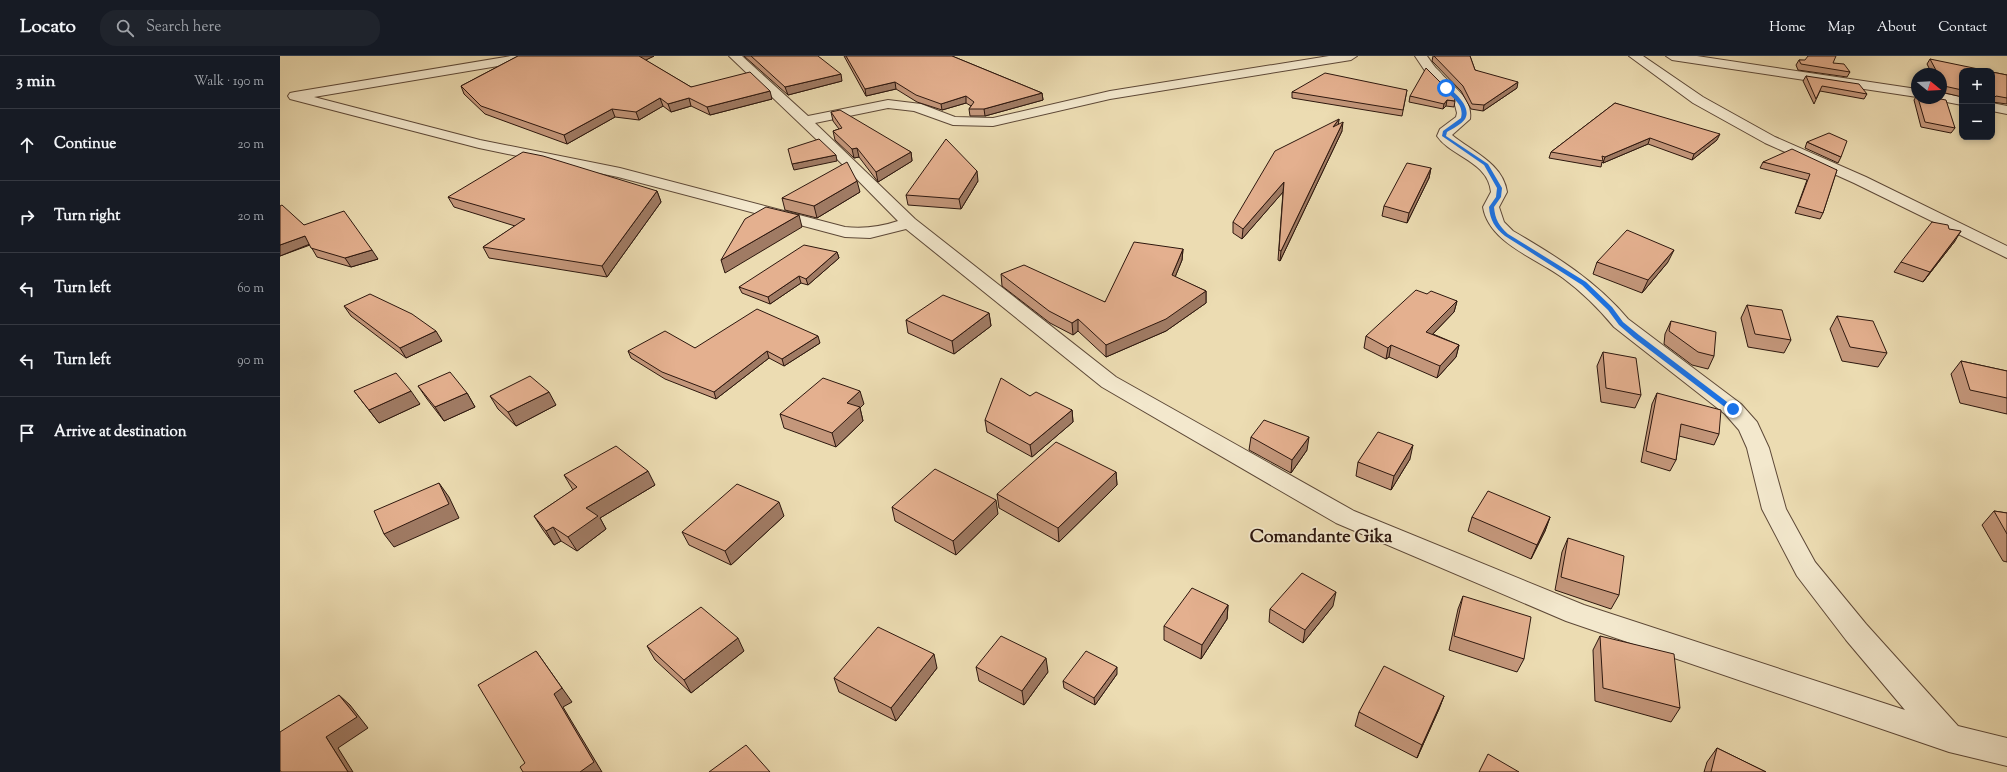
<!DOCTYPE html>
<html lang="en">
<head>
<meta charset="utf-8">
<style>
	:root { --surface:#171b24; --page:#20242c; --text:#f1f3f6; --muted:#9ea1a6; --line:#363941 }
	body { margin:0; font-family:"Sorts Mill Goudy",serif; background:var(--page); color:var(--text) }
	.controls { position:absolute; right:12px; top:12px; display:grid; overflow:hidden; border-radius:8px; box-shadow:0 2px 6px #0003 }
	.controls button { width:36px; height:36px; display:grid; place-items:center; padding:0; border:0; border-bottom:1px solid var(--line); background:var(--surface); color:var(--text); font:20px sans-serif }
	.compass { position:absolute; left:1631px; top:12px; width:36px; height:36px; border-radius:50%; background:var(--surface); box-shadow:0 2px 6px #0003; rotate:108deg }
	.stop { position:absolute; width:12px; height:12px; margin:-9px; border:3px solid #1a73e8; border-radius:50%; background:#fff }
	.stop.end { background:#1a73e8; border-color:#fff; box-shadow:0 1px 4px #0008 }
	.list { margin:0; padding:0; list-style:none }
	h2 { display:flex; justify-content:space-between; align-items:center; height:52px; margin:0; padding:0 16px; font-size:17px }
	h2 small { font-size:13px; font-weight:400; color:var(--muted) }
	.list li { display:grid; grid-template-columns:26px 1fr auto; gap:12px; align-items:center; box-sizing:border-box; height:72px; padding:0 16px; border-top:1px solid var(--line) }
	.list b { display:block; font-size:15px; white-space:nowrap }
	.list em { font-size:13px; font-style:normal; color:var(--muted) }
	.icon { flex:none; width:22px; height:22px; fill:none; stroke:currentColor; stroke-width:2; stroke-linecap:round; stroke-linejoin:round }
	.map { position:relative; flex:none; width:1727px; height:716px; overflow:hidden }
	header { display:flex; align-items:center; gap:24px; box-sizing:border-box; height:56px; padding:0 20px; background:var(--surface); border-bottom:1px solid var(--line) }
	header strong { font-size:19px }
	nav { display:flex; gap:22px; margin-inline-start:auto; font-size:14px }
	.search { width:280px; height:36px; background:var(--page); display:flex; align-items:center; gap:10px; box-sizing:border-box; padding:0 14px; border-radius:16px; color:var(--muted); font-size:15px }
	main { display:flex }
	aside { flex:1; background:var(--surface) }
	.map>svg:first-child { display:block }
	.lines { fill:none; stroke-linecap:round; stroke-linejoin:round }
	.minor-casing { stroke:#5d4837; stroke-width:2 }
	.minor { fill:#f3e8cd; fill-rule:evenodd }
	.wall { fill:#c4977b; stroke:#2d170e }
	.shaded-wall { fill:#a07b64; stroke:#2d170e }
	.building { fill:#e4b08f; stroke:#2d170e }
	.route { fill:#1a73e8 }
	.labels { text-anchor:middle; stroke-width:3.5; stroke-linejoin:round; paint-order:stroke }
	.district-label { font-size:18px; font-weight:bold; fill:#2d170e; stroke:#f3e8cd }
</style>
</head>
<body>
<header>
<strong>Locato</strong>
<div class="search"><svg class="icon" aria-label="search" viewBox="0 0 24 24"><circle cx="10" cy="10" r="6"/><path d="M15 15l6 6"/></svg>Search here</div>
<nav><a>Home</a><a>Map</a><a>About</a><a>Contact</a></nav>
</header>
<main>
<aside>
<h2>3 min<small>Walk · 190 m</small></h2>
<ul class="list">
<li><svg class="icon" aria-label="ahead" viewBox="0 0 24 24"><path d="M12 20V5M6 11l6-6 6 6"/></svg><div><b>Continue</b></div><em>20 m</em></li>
<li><svg class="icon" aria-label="right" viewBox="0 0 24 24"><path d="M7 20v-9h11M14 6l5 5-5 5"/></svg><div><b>Turn right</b></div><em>20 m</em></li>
<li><svg class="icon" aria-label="left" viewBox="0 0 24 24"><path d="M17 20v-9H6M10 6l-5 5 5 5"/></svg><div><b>Turn left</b></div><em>60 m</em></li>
<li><svg class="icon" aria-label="left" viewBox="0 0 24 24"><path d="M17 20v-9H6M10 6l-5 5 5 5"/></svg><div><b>Turn left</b></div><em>90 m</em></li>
<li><svg class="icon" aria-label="arrive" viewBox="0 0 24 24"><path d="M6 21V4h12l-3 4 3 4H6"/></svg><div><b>Arrive at destination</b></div></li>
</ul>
</aside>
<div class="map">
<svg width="1727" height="716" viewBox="0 0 1727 716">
	<rect width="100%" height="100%" fill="#ecdcb2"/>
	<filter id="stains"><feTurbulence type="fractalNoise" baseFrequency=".005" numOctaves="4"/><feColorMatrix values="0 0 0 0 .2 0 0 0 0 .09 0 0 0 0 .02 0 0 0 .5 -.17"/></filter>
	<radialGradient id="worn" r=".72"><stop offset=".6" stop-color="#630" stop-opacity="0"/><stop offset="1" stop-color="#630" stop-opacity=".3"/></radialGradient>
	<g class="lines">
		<g class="minor-casing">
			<g id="minor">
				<path d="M231,0h28l-6,4 -219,37 166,43 140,28 225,59c19,2 35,0 53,-6l-61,-62 -108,-103h13l66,60 80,-16 33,4 34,13 38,1 117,-27 219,-35h28l-6,4 -241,39 -117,27 -40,-1 -39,-14 -26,-3 -73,15 100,96 201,158 238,134 230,94 321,105 -59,-70 -49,-64 -35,-67 -15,-61 -8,-18 -14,-16 -111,-87c-15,-18 -32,-35 -51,-49 -27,-20 -74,-35 -80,-71l8,-15c-3,-31 -40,-35 -54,-56l3,-7 16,-12 1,-4 -3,-12 -25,-24 -14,-21h12c4,5 7,11 12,15 12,15 34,26 31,48l-18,16c19,16 51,28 55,57l-8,15 5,15 9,9c43,25 83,50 115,88l113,85 16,18 12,26 17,61 29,53 51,62 92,102 49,12v28l-58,-14 -383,-131 -230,-98 -234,-136 -196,-158 -36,9 -25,-1 -227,-60 -139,-29 -189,-49 -2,-3 2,-3 5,-1z"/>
				<path d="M1349,0h14l60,41 72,40 91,40 141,69v12l-153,-75 -89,-40 -72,-40z"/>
				<path d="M1386,0h31l220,33v8l-245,-37z"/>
				<path d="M1661,37l21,4v8l-26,-5 -1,-2h6z"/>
				<path d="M1712,47l15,3v8l-15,-3z"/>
			</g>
		</g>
		<use href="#minor" class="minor"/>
	</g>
	<g class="wall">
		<path d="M238,0h136l-9,4 46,27 81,12 -62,16 -19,-9 -20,6 -8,-6 -24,14 -24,-3 -48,27 -82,-30 -21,-20 -3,-8z"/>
		<path d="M464,0h74l24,25 -54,14z"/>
		<path d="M564,0h108l90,37 1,7 -58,16h-15l-1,-7 2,-3 -5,-3 -24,7 -25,-8 -21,-13 -30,7z"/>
		<path d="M1153,0h37l5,14 42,18 -34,23 -12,-2 -10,-18 -29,-30z"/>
		<path d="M1650,3l32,12v26l-21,-5v-18h-9l-5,-10z"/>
		<path d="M1519,4l34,3 17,9 -3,5 -49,-7 -2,-5z"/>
		<path d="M1712,16l15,3v29l-15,-2z"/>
		<path d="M1526,20l61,18 -3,5 -44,-8 -6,13 -11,-23z"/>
		<path d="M1127,34l-5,26 -110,-18v-6z"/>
		<path d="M1637,39v3h18l20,30 -4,5 -30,-6 -7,-27z"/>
		<path d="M1130,40l45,5 -1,6 -8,-1 -3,3 -34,-7z"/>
		<path d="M1335,47l102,37 -25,20 -44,-16 -45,19 -1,-1 -1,5 -52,-9 2,-6z"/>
		<path d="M551,56l80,40 1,9 -34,21 -19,-25 -5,1 -19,-18 -2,-9 6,-2 -6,-8z"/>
		<path d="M1059,63l-1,6 4,6 -62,130 -2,-1 5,-68 -41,47 -9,-6v-11z"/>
		<path d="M1527,86l34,15 -3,6 -33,-15z"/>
		<path d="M1483,106l74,8 -14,43 -3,6 -25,-6 12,-33 -47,-12z"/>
		<path d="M1151,112l-2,10 -22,45 -25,-7 2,-10z"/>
		<path d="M698,125l-17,28 -53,-4 -2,-10z"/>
		<path d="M377,135l4,11 -54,75 -118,-19 -6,-11 32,-21 -61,-19 -6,-10z"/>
		<path d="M580,136l-43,26 -32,-8 -3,-12z"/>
		<path d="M0,150l24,19 74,34 -27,8 -34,-10 -7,-12 -30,11z"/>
		<path d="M1669,173l6,12 -32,41 -29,-10 7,-10z"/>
		<path d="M903,193l-1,11 -7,17 31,14v12l-40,28 -60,26 -28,-26 -5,4 -23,-12 -48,-37 -1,-12 104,28z"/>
		<path d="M557,196l2,6 -31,27 -7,-2 -31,21 -28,-11 -3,-6z"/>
		<path d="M1317,206h71l-26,31 -49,-19z"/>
		<path d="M1147,238l30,7 -3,11 -21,22 26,11 -3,12 -19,21 -48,-21 -3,2 -22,-11 2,-12z"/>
		<path d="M1467,249l44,35 -7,13 -36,-6 -7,-29z"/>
		<path d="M64,250l98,35 -36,17 -55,-42z"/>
		<path d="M709,257l2,13 -37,28 -46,-21 -2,-13z"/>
		<path d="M1557,260l50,37 -9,14 -36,-6 -12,-32z"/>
		<path d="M1391,265l43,35 -6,13 -16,-4 -28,-21 1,-10z"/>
		<path d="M540,287l-36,23 -15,-8 -53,41 -51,-20 -34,-21 -3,-7 67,-3z"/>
		<path d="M1323,296l38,43 -6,13 -34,-6 -4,-36z"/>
		<path d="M1681,305l46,10v43l-47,-11 -9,-29z"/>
		<path d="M138,330l49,7 8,14 -31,14 -17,-22z"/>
		<path d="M74,335l66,13 -41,19z"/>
		<path d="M1377,337l62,41 -5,11 -35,-9 -3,24 -6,11 -29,-9 11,-58z"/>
		<path d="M210,340l66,9 -40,21 -18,-17z"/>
		<path d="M750,340l42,14 1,12 -41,35 -45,-25 -2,-12z"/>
		<path d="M584,348l-4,4 3,13 -27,26 -52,-19 -4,-14z"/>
		<path d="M971,381l56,13 -16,23 -42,-23z"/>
		<path d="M1130,403l-19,31 -35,-14 2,-14z"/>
		<path d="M836,416l1,13 -58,57 -60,-34 -2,-14z"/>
		<path d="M284,419l91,10 -55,33 6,11 -29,22 -16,-10 -7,4 -11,-15 -9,-14 39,-26z"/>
		<path d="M612,451l106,7 -42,41 -61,-34z"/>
		<path d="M1714,455l13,2v49l-4,-1 -21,-36z"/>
		<path d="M504,460l-53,49 -42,-20 -7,-13z"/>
		<path d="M1192,461h78l-5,14 -14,28 -63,-28z"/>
		<path d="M1288,482l51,57 -8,14 -56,-19 7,-38z"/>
		<path d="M1183,540l61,63 -7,13 -68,-22 9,-41z"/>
		<path d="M948,549l-1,14 -26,40 -37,-19v-14z"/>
		<path d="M1053,550l-30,37 -34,-21 1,-13z"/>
		<path d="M1320,580l80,72 -9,14 -76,-21 -2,-51z"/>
		<path d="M367,590l97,5 -53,42 -36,-33z"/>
		<path d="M696,611l72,5 -24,33 -45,-24z"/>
		<path d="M657,612l-41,53 -57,-29 -5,-14z"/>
		<path d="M837,618l-22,31 -31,-17 -1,-7z"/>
		<path d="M1164,640l-5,13 -22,49 -62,-32 4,-14z"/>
		<path d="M1437,692l49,24h-62l3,-10z"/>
	</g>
	<g class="shaded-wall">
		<path d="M358,0h16l-14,7z"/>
		<path d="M561,18l1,7 -54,14 -3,-8z"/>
		<path d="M615,26l1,7 -30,7 -1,-7z"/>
		<path d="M1238,26l-1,6 -34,23 1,-6z"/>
		<path d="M490,35l2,8 -62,16 -3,-8z"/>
		<path d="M762,37l1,7 -58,16 -1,-7z"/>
		<path d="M686,40v7l-24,7 -1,-6z"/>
		<path d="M380,42l3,8 -24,14 -3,-8z"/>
		<path d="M409,42l2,8 -20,6 -3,-8z"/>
		<path d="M1167,44l-1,6 -3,3 1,-5z"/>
		<path d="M332,53l3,8 -48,27 -3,-9z"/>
		<path d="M1059,63l-1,9 -5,-1z"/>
		<path d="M1063,66l-1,9 -62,130 1,-10z"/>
		<path d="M1440,78l-3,6 -25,20 2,-6z"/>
		<path d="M1370,82l-2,6 -45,19 2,-6z"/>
		<path d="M577,92l2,9 -5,1 -2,-9z"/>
		<path d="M631,96l1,9 -34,21 -2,-10z"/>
		<path d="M556,99l1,6 -43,9 -2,-6z"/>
		<path d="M1151,112l-2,10 -22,45 2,-10z"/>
		<path d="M697,115l1,10 -17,28 -2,-10z"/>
		<path d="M577,125l3,11 -43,26 -3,-12z"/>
		<path d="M1004,126l-1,10 -41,47 1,-10z"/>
		<path d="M377,135l4,11 -54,75 -5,-11z"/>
		<path d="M519,159l3,12 -77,46 -4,-13z"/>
		<path d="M1681,175l-6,10 -32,41 7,-10z"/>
		<path d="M25,180l5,8 -30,12v-11z"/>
		<path d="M903,193l-1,11 -11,27 1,-12z"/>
		<path d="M92,194l6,9 -27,8 -6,-9z"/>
		<path d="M1394,194l-6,12 -26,31 6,-13z"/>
		<path d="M557,196l2,6 -31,27 -2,-6z"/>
		<path d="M519,220l2,7 -31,21 -2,-7z"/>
		<path d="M926,235v12l-40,28 -60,26v-12z"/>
		<path d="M1177,245l-3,11 -30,31 2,-11z"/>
		<path d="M709,257l2,13 -37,28 -2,-13z"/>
		<path d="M798,263v12l-5,4 -1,-12z"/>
		<path d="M156,275l6,10 -36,17 -6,-10z"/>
		<path d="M538,280l2,7 -36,23 -2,-7z"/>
		<path d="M1111,289l-2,12 -3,2 2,-11z"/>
		<path d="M1179,289l-3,12 -19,21 3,-12z"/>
		<path d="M487,295l2,7 -53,41 -2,-7z"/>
		<path d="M131,335l9,13 -41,19 -10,-13z"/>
		<path d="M580,335l4,13 -4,4 3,13 -27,26 -4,-14 15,-30z"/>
		<path d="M269,336l7,13 -40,21 -8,-14z"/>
		<path d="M187,337l8,14 -31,14 -9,-14z"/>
		<path d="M792,354l1,12 -41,35 -2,-12z"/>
		<path d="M1029,381l-2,13 -16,23 1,-13z"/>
		<path d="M1133,389l-3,14 -19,31 3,-14z"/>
		<path d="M368,415l7,14 -55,33 6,11 -29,22 -9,-14 18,-29z"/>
		<path d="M836,416l1,13 -58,57 -1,-14z"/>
		<path d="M159,427l10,14 10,21 -65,29 -10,-13z"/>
		<path d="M716,444l2,14 -42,41 -3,-14z"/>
		<path d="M499,446l5,14 -53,49 -6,-14z"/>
		<path d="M1270,461l-5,14 -14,28 6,-14z"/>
		<path d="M273,471l8,14 -7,4 -8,-14z"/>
		<path d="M1056,536l-3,14 -30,37 2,-13z"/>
		<path d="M948,549l-1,14 -26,40 1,-14z"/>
		<path d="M458,582l6,13 -53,42 -7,-13z"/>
		<path d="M256,595l36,51 -9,5 39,65h-22l-26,-78z"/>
		<path d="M654,598l3,14 -41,53 -5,-13z"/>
		<path d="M766,602l2,14 -24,33 -2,-14z"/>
		<path d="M837,611v7l-22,31 -1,-7z"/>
		<path d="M59,639l11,10 18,23 -30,20 15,24h-5l-22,-35z"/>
		<path d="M1164,640l-5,13 -22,49 5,-13z"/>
	</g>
	<g class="building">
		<path d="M238,0h121l52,31 59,-15 20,19 -63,16 -18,-9 -21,6 -8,-6 -24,14 -24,-3 -48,26 -83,-29 -20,-20z"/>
		<path d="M471,0h67l23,18 -56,13z"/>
		<path d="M566,0h106l90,37 -58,16h-15l5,-7 -8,-6 -25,8 -25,-9 -21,-13 -30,7z"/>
		<path d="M1154,0h36l5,14 43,12 -34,23 -12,-1 -9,-18z"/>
		<path d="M1528,0h28l-3,7 11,1 6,8 -49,-8 -2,-4h6z"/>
		<path d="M1650,3l58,12h-26v19l-18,-4 -3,-6v-6h-3z"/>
		<path d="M1146,12l28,28 1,5 -8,-1 -3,4 -34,-8z"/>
		<path d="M1712,16l15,3v23l-11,-2 -2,2h-2z"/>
		<path d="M1045,17l82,17 -4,20 -111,-18z"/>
		<path d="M1526,20l53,8 8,10 -45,-8 -6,13z"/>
		<path d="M1638,42h17l11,2 9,28 -30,-6z"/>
		<path d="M1335,47l105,31 -26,20 -44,-16 -45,19 -3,-1 1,5 -52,-9z"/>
		<path d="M560,54l71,42 -35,20 -19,-24 -5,1 -19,-18 9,-3 -11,-16z"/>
		<path d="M1059,63l-6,8 10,-5 -62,129 -2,-1 5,-68 -41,47 -10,-7 42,-71z"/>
		<path d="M1549,77l18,8 -6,16 -34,-15z"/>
		<path d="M539,83l17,16 -44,9 -4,-15z"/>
		<path d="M666,83l31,32 -18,28 -53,-4z"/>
		<path d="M1512,93l45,21 -14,43 -25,-7 12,-32 -47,-12z"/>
		<path d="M243,96l20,4 114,35 -55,75 -119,-19 42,-28 -77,-22z"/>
		<path d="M567,106l10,19 -43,25 -32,-8z"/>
		<path d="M1127,107l24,5 -22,45 -25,-7z"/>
		<path d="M2,149l22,20 40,-14 28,39 -27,8 -34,-10 -6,-12 -25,9v-39z"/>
		<path d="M486,151l33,8 -78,45 24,-41z"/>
		<path d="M1652,166l16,3 1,4 12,2 -31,41 -29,-10z"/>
		<path d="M1347,174l47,20 -26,30 -51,-18z"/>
		<path d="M854,186l49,7 -11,26 34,16 -40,28 -60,26 -28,-26 -6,4 -23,-12 -48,-37 23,-9 81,37z"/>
		<path d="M524,189l33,7 -31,27 -7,-3 -31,21 -29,-10z"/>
		<path d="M1136,234l11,4 4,-3 26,10 -31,31 33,13 -19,21 -49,-21 -3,3 -22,-12z"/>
		<path d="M90,238l42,20 24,17 -36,17 -56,-42z"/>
		<path d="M663,239l46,18 -37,28 -46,-21z"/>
		<path d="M1467,249l35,5 9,30 -36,-6z"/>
		<path d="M477,253l61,27 -36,23 -15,-8 -53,41 -52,-20 -34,-21 37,-20 30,17z"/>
		<path d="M1557,260l36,5 14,32 -37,-6z"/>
		<path d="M1391,265l45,11 -2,24 -16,-4 -29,-21z"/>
		<path d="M1323,296l33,6 5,37 -35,-7z"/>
		<path d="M1681,305l46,10v27l-37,-8z"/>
		<path d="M170,316l17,21 -32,14 -17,-21z"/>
		<path d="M116,317l15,18 -42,19 -15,-19z"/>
		<path d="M250,320l19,16 -41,20 -18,-16z"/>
		<path d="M543,322l37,13 -13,12 13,4 -28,26 -52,-19z"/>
		<path d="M721,322l29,18 6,-4 36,18 -42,35 -45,-25z"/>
		<path d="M1377,337l64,17 -2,24 -38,-10 -5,36 -30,-9z"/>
		<path d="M984,364l45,17 -17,23 -41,-23z"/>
		<path d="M1098,376l35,13 -19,31 -36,-14z"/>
		<path d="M776,386l60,30 -58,56 -61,-34z"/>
		<path d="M336,390l32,25 -62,37 12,8 -30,21 -15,-10 -7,4 -12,-15 43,-29 -13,-12z"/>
		<path d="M655,413l61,31 -43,41 -61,-34z"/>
		<path d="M159,427l10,21 -65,30 -10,-23z"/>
		<path d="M457,428l42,18 -54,49 -43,-19z"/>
		<path d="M1208,435l62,26 -13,28 -65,-28z"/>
		<path d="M1714,455l13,2v21z"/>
		<path d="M1288,482l56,18 -5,39 -58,-18z"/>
		<path d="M1022,517l34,19 -31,38 -35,-21z"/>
		<path d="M912,532l36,17 -26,40 -38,-19z"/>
		<path d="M1183,540l68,21 -7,42 -70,-23z"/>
		<path d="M421,551l37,31 -54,42 -37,-34z"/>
		<path d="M598,571l56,27 -43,54 -57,-30z"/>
		<path d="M721,580l45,22 -24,33 -46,-24z"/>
		<path d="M1320,580l74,18 6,54 -77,-20z"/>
		<path d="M256,595l26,37 -8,6 40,68 -14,10h-57l-3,-5 5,-4 -47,-78z"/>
		<path d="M806,595l31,16 -23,31 -31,-17z"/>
		<path d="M1104,610l60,30 -22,49 -63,-33z"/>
		<path d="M59,639l18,22 -31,20 22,35h-67l-1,-2v-38z"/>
		<path d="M466,689l24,27h-61z"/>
		<path d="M1437,692l49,24h-55z"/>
		<path d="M1208,698l31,18h-40z"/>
	</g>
	<path class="route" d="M1165,31h3c7,6 24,20 17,32 -3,5 -13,10 -18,13l-1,4 42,28 14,24 -1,9 -7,10c1,12 5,19 14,27l78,48 26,25 11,15 16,13 96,73v3h-5l-96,-73 -15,-13 -11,-15 -26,-25 -77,-49c-10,-8 -15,-16 -16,-29l7,-10 1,-9 -13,-23 -42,-29 1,-5 18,-13c4,-16 -12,-20 -16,-31z"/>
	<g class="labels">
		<g class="district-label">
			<text x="1041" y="486">Comandante Gika</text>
		</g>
	</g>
	<rect width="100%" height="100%" filter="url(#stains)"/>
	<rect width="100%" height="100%" fill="url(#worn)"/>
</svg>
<div class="controls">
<button>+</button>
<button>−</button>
</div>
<svg class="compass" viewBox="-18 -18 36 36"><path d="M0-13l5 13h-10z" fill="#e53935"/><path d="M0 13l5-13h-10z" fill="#9ea1a6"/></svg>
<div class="stop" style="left:1166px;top:32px"></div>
<div class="stop end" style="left:1453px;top:353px"></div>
</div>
</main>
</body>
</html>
